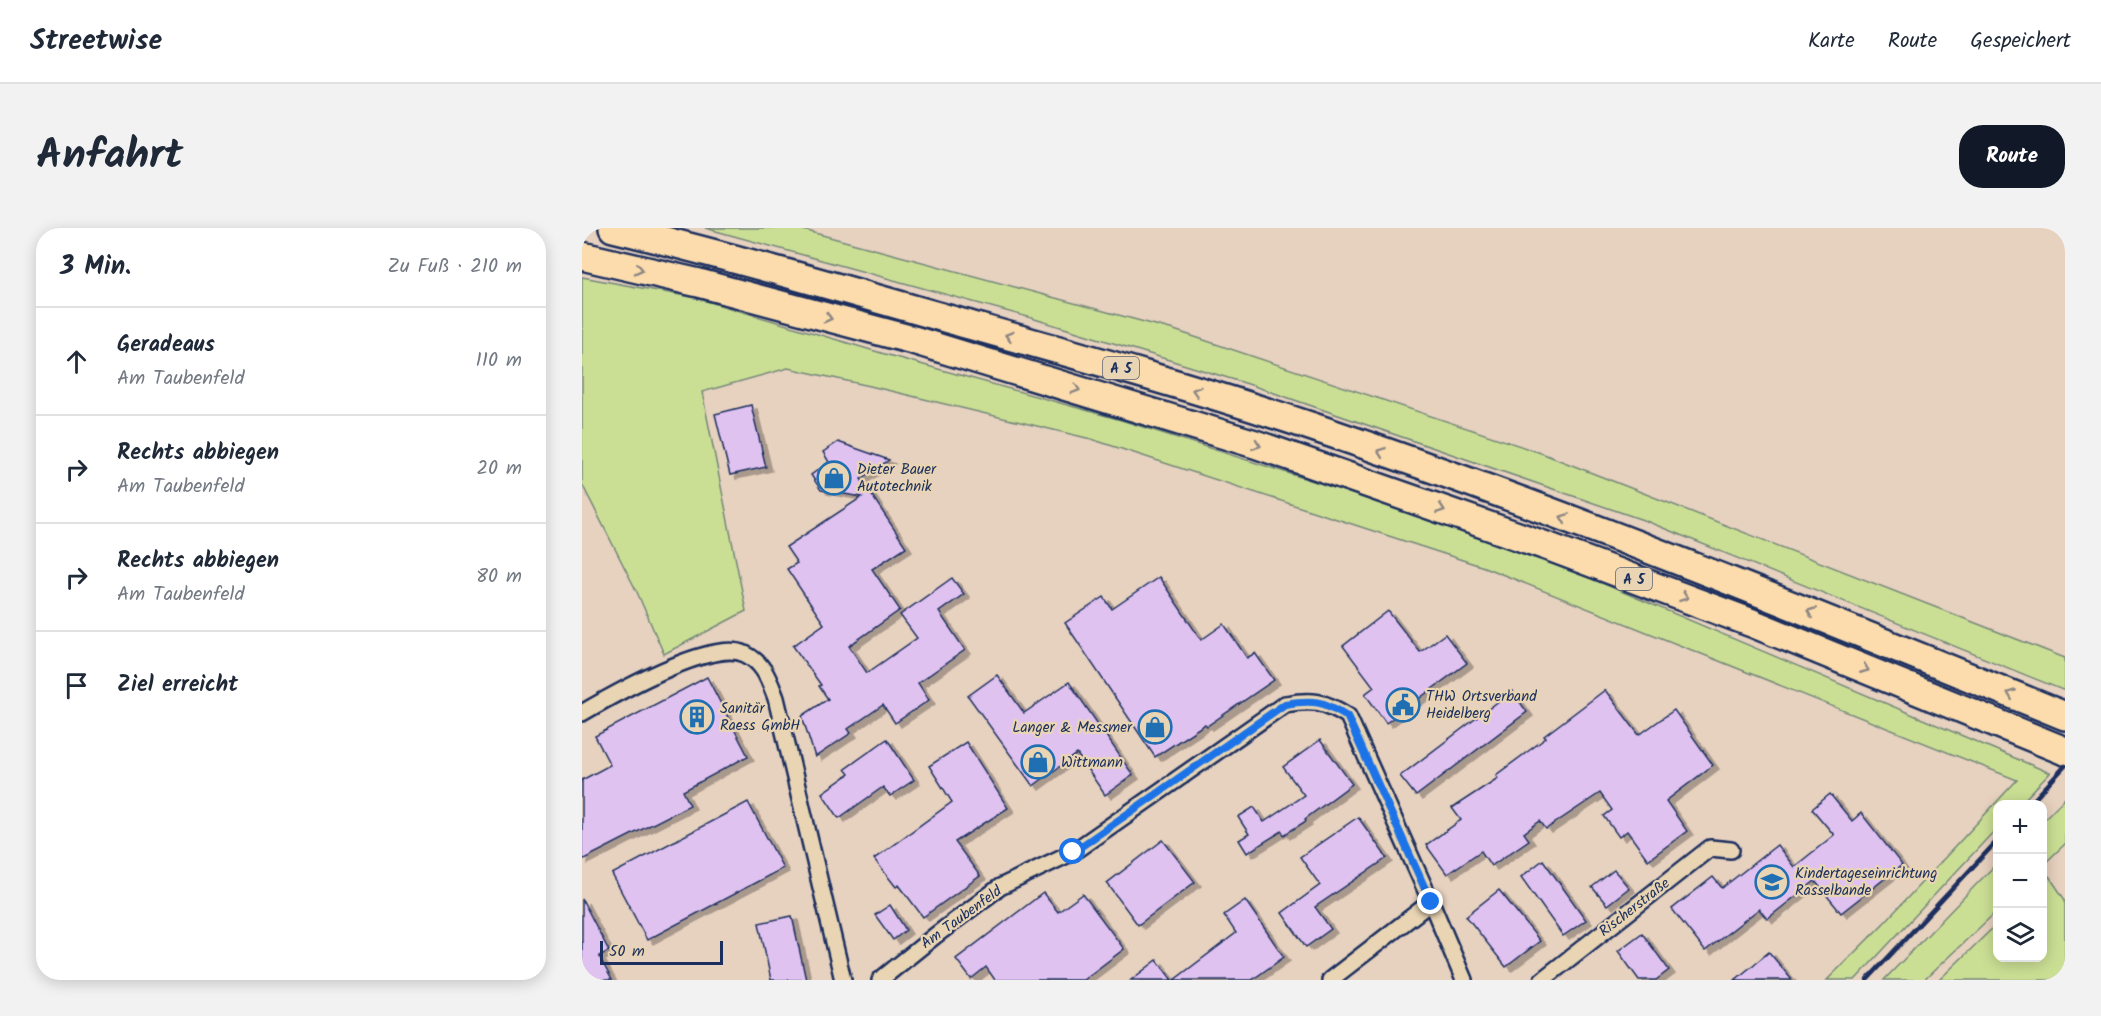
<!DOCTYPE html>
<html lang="de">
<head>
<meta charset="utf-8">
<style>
	:root { --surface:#fff; --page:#f2f2f3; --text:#1f2937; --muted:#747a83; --line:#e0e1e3; --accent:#111827 }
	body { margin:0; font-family:Kalam,sans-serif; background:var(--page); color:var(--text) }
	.controls { position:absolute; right:18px; bottom:18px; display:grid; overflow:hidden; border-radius:12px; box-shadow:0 3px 15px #0003 }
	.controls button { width:54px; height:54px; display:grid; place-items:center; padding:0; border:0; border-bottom:2px solid var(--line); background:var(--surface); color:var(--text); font:30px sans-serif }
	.scale { position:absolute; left:18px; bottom:15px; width:123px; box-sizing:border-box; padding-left:6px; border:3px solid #1b2f5e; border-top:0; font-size:16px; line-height:21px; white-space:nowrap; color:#1b2f5e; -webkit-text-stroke:4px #e9d5b3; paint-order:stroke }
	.stop { position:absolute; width:18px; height:18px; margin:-14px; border:4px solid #1a73e8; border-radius:50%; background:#fff }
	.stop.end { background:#1a73e8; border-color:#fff; box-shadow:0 2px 6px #0008 }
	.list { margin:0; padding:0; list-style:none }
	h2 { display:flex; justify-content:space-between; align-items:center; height:78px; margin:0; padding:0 24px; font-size:26px }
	h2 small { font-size:20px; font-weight:400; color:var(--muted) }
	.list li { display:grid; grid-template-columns:39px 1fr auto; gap:18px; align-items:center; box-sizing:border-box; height:108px; padding:0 24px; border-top:2px solid var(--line) }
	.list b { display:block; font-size:22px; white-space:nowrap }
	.list p { margin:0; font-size:20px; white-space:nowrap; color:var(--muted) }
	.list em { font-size:20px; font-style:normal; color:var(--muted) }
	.icon { flex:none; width:33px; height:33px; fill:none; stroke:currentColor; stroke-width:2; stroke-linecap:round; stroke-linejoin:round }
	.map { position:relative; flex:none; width:1483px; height:752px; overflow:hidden; border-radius:24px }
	header { display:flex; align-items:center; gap:36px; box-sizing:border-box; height:84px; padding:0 30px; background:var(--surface); border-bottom:2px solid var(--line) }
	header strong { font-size:28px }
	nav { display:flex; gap:33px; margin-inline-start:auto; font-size:21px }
	.intro { display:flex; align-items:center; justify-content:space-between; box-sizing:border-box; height:144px; padding:0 36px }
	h1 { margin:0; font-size:42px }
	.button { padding:15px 27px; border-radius:24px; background:var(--accent); color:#fff; font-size:21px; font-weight:700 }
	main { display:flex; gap:36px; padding:0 36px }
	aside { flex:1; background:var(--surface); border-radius:24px; box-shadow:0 3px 15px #0003 }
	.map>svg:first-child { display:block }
	.green { fill:#cbdf94; stroke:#738779; stroke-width:1.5 }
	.building { fill:#e0c2f1; stroke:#1b2f5e; stroke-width:1.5; filter:url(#shadow) }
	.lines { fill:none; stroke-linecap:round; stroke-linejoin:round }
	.minor-casing { stroke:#1b2f5e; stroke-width:20 }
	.motorway-casing { stroke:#1b2f5e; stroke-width:32 }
	.minor { stroke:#e9d5b3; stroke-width:15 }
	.motorway { stroke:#fcdcac; stroke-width:27 }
	.rail { stroke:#1b2f5e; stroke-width:4.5 }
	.oneway { stroke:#8c8685 }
	.route { stroke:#1a73e8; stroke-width:8 }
	.labels { text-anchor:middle; stroke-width:4.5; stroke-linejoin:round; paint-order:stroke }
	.shield { fill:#e9d5b3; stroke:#596178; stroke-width:1.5 }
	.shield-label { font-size:14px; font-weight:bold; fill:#1b2f5e }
	.poi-label { font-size:15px; fill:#1b2f5e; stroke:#e9d5b3; text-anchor:start }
	.street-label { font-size:15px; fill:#1b2f5e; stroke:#e9d5b3 }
</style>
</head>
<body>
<header>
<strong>Streetwise</strong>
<nav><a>Karte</a><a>Route</a><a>Gespeichert</a></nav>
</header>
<div class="intro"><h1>Anfahrt</h1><a class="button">Route</a></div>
<main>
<aside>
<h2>3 Min.<small>Zu Fuß · 210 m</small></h2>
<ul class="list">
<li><svg class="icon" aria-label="ahead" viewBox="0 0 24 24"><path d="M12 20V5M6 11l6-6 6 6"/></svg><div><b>Geradeaus</b><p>Am Taubenfeld</p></div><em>110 m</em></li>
<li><svg class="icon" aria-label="right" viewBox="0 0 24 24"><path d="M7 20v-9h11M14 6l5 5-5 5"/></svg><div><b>Rechts abbiegen</b><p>Am Taubenfeld</p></div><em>20 m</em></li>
<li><svg class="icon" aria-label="right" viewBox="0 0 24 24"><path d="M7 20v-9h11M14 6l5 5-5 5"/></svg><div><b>Rechts abbiegen</b><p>Am Taubenfeld</p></div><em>80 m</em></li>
<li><svg class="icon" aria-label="arrive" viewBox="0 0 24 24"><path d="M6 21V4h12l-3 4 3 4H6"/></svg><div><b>Ziel erreicht</b></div></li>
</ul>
</aside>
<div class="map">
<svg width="1483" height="752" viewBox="0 0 1483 752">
	<defs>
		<filter id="shadow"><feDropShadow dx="6" dy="4" stdDeviation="0" flood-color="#0004"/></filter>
	</defs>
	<rect width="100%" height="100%" fill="#e7d1bf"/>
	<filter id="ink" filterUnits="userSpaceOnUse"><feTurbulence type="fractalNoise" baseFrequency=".0167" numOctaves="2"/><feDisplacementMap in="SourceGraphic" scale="12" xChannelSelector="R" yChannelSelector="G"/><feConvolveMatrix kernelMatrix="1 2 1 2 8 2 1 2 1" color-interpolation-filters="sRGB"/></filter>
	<g filter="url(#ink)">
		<g class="green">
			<path d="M123,0h91l378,102 367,123 524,205v33l-419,-170 -398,-137 -220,-67z"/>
			<path d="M0,49l114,21 192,57 233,65 236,75 221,78 472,200 -30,31h-22l-1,24 -142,152h-28l58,-58 132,-142 -533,-213 -393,-128 -221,-53 -82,-18 -86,24 44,219 -82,43 -27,-62 -55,-108z"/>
			<path d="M1483,570v46l-22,21v-45z"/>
			<path d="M1415,635v48l-73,69h-40z"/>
			<path d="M1467,648l16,24v80h-126l58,-56 1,34h44l1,-77z"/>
		</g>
		<g class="building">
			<path d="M169,177l15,62 -36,8 -15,-61z"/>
			<path d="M256,214l51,18 -28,19 45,68 -34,22 28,41 -51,36 18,27 50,-35 -17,-23 52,-37 12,16 -25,18 26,38 -47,33 11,17 -34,23 -12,-18 -35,24 3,4 -36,24 -13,-41 26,-17 -9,-13 2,-1 -28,-39 31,-22 -37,-55 10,-6 -11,-16 76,-50 -41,-7 -10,-15 18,-13 -6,-10z"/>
			<path d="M577,349l42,63 23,-16 23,34 8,-5 19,27 -67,46 -2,-2 -50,33 -90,-134 39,-26 8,12z"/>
			<path d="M806,383l32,41 25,-18 22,29 -81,60 -21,-29 9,-7 -31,-41z"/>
			<path d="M415,447l27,38 45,-31 64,93 -28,20 -28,-41 -44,32 -65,-90z"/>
			<path d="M125,449l41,79 -65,35 7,14 -108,55v-80l28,-15 -15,-29z"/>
			<path d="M1023,462l34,45 35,-25 39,55 -47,36 21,30 -39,29 -21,-29 -8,6 -15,-21 8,-6 -12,-17 -54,36 -6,-8 -16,12 5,7 -38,26 -10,-15 -34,23 -21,-29 35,-25 -9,-12 46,-30 -2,-3 50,-37 -2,-2z"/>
			<path d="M930,463l15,21 -111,84 -16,-20z"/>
			<path d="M305,511l27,41 -24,16 -7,-9 -44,31 -17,-25 27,-19 -4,-5z"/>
			<path d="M738,512l32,44 -47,35 1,2 -22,14 -2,-4 -35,22 -8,-13 10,-6 -11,-17 16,-10 10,15 40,-27 -21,-28z"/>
			<path d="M384,514l42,66 -53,34 25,34 -57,41 -24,-32 -3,2 -22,-28 78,-57 -23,-36z"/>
			<path d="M1248,566l22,27 9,-8 41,52 -61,48 -26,-32 -48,38 -8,-10 -54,42 -33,-42 41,-32 9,11 55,-43 17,22 40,-32 -22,-26z"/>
			<path d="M166,574l35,66 -136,72 -35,-66z"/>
			<path d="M776,589l29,41 -72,49 16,22 -25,18 -24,-34 38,-28 -20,-28z"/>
			<path d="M581,612l32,42 -57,43 -31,-42z"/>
			<path d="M961,632l43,60 -23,16 -42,-59z"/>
			<path d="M1032,642l15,18 -22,17 -15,-18z"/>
			<path d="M917,662l41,51 -34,26 -40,-51z"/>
			<path d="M461,665l15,19 25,-18 41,55 -41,31h-88l-9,-13 -15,12 -15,-20z"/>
			<path d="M0,671l27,52 -10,5 13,24h-30z"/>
			<path d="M663,672l39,57 -32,23h-78l62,-47 -12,-18z"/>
			<path d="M308,677l16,25 -13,10 -18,-25z"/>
			<path d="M210,688l14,64h-35l-12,-57z"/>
			<path d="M1060,705l27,37 -13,10h-17l-21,-29z"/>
			<path d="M1187,724l23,28h-57z"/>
			<path d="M575,732l15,20h-41z"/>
		</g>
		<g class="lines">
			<g class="minor-casing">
				<g id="minor">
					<path d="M0,485c31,-18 130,-75 163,-59 19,9 24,26 31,44l67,282"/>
					<path d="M849,674l33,78"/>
					<path d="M298,752l56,-45 64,-48 73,-35 212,-148c28,-5 39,-3 63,12l83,186 -101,78"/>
					<path d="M960,752l168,-132 21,2"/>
				</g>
			</g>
			<g class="motorway-casing">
				<g id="motorway">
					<path d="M31,0c112,27 223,59 335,91 121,34 242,67 362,107 255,86 505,188 755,290"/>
					<path d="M0,28l117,27 214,57 342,104 297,104 200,75 313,128"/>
				</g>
			</g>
			<use href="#minor" class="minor"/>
			<use href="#motorway" class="motorway"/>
			<g class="rail">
				<path d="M1448,576l35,-38"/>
				<path d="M1285,752l131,-140"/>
			</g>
		</g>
		<defs><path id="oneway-chevron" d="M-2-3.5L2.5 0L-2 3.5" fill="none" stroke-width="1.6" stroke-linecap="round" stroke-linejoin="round" transform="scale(1.5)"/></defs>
		<g class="oneway">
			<use href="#oneway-chevron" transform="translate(57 41) rotate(13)"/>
			<use href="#oneway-chevron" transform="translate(246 90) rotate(15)"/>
			<use href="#oneway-chevron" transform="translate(427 108) rotate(-164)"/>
			<use href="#oneway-chevron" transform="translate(494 161) rotate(17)"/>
			<use href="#oneway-chevron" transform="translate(614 163) rotate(-163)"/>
			<use href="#oneway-chevron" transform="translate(675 217) rotate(19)"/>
			<use href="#oneway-chevron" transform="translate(799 224) rotate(-160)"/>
			<use href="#oneway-chevron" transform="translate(859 281) rotate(19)"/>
			<use href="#oneway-chevron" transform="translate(982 290) rotate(-159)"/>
			<use href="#oneway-chevron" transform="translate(1102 369) rotate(20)"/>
			<use href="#oneway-chevron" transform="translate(1229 384) rotate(-158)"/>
			<use href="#oneway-chevron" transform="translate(1283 441) rotate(22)"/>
			<use href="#oneway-chevron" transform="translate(1429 466) rotate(-158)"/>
		</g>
	</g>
	<g class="lines" filter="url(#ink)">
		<path class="route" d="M491,624l212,-148c28,-5 39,-3 62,12l84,186"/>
	</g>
	<defs>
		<g id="shop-ring" transform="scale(1.725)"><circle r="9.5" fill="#e9d5b3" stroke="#1f6fb2" stroke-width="1.5"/><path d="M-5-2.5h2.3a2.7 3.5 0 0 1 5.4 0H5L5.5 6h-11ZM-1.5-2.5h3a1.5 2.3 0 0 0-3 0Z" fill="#1f6fb2"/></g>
		<g id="civic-ring" transform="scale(1.725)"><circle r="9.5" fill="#e9d5b3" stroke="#1f6fb2" stroke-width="1.5"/><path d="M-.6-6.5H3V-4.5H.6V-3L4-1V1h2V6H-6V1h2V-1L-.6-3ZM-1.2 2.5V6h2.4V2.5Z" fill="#1f6fb2"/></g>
		<g id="building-ring" transform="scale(1.725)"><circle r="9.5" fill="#e9d5b3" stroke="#1f6fb2" stroke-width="1.5"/><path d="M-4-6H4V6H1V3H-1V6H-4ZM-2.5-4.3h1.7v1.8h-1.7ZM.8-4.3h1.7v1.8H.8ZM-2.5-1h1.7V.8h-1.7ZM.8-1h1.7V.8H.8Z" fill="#1f6fb2"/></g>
		<g id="school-ring" transform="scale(1.725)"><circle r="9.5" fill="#e9d5b3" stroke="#1f6fb2" stroke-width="1.5"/><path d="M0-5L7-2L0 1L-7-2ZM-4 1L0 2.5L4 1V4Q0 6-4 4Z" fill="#1f6fb2"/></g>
	</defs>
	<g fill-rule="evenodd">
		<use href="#shop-ring" x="252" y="250"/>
		<use href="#civic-ring" x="821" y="477"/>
		<use href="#building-ring" x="115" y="489"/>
		<use href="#shop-ring" x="573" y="499"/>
		<use href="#shop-ring" x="456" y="534"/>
		<use href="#school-ring" x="1190" y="654"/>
	</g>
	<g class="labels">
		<g class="shield">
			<rect x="521" y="129" width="36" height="22" rx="4.5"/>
			<rect x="1034" y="340" width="36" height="22" rx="4.5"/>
		</g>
		<g class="shield-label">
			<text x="539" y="145">A 5</text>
			<text x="1052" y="356">A 5</text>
		</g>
		<g class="poi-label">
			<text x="275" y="246">Dieter Bauer<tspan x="275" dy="17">Autotechnik</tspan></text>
			<text x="844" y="473">THW Ortsverband<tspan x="844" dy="17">Heidelberg</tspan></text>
			<text x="138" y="485">Sanitär<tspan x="138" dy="17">Raess GmbH</tspan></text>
			<text x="550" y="504" text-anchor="end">Langer &amp; Messmer</text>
			<text x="479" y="539">Wittmann</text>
			<text x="1213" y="650">Kindertageseinrichtung<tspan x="1213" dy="17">Rasselbande</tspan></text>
		</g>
		<g class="street-label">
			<text transform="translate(1052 679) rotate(-38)" y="5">Rischerstraße</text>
			<text transform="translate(379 689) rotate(-36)" y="5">Am Taubenfeld</text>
		</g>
	</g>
</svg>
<div class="controls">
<button>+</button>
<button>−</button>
<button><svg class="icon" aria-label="layers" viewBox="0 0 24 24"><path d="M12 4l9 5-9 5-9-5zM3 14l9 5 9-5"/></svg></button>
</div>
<div class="scale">50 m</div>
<div class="stop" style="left:491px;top:624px"></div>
<div class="stop end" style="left:849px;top:674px"></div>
</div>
</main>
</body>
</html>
